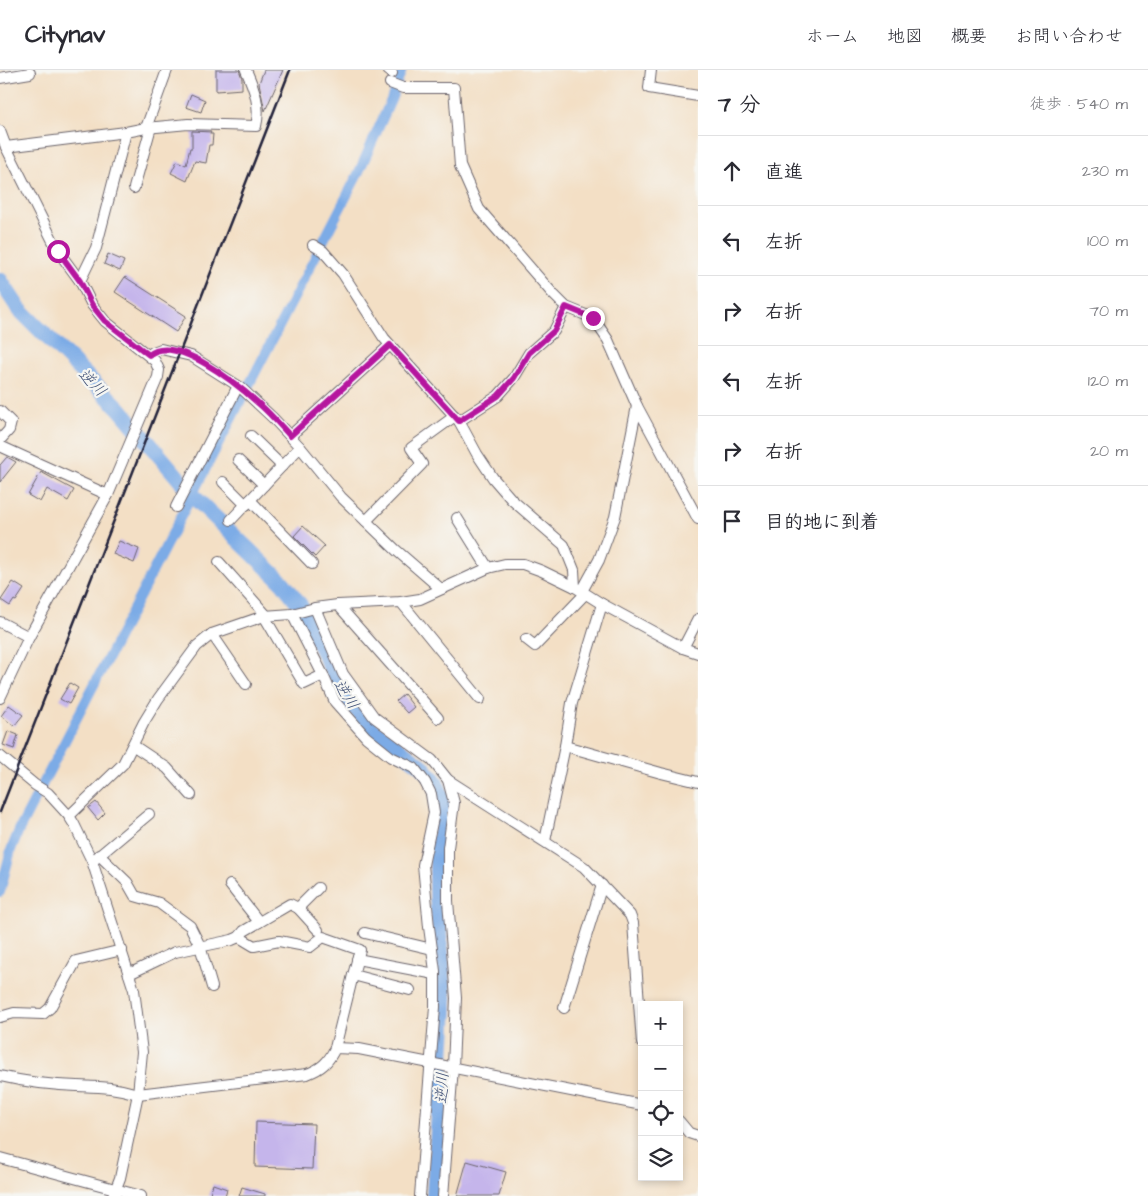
<!DOCTYPE html>
<html lang="ja">
<head>
<meta charset="utf-8">
<style>
	:root { --surface:#fff; --page:#f7f7f7; --text:#2b2b33; --muted:#7c7c81; --line:#e1e1e2 }
	body { margin:0; font-family:"Architects Daughter","Klee One",sans-serif; background:var(--page); color:var(--text) }
	.controls { position:absolute; right:15px; bottom:15px; display:grid; overflow:hidden; border-radius:0px; box-shadow:0 2px 8px #0003 }
	.controls button { width:45px; height:45px; display:grid; place-items:center; padding:0; border:0; border-bottom:1px solid var(--line); background:var(--surface); color:var(--text); font:25px sans-serif }
	.stop { position:absolute; width:15px; height:15px; margin:-11px; border:4px solid #b5179e; border-radius:50%; background:#fff }
	.stop.end { background:#b5179e; border-color:#fff; box-shadow:0 1px 5px #0008 }
	.list { margin:0; padding:0; list-style:none }
	h2 { display:flex; justify-content:space-between; align-items:center; height:65px; margin:0; padding:0 20px; font-size:21px }
	h2 small { font-size:16px; font-weight:400; color:var(--muted) }
	.list li { display:grid; grid-template-columns:32px 1fr auto; gap:15px; align-items:center; box-sizing:border-box; height:70px; padding:0 20px; border-top:1px solid var(--line) }
	.list b { display:block; font-size:19px; white-space:nowrap }
	.list em { font-size:16px; font-style:normal; color:var(--muted) }
	.icon { flex:none; width:28px; height:28px; fill:none; stroke:currentColor; stroke-width:2; stroke-linecap:round; stroke-linejoin:round }
	.map { position:relative; flex:none; width:698px; height:1126px; overflow:hidden }
	header { display:flex; align-items:center; gap:30px; box-sizing:border-box; height:70px; padding:0 25px; background:var(--surface); border-bottom:1px solid var(--line) }
	header strong { font-size:24px }
	nav { display:flex; gap:28px; margin-inline-start:auto; font-size:18px }
	main { display:flex }
	aside { flex:1; background:var(--surface) }
	.map>svg:first-child { display:block }
	.lines { fill:none; stroke-linecap:round; stroke-linejoin:round }
	.canal { stroke:#7cabe6; stroke-width:10 }
	.river { stroke:#7cabe6; stroke-width:16 }
	.building { fill:#c5b5eb }
	.minor-casing { stroke:#6b646b; stroke-width:12 }
	.minor { stroke:#fff; stroke-width:10 }
	.rail { stroke:#22223b; stroke-width:2.5 }
	.route { stroke:#b5179e; stroke-width:6 }
	.labels { text-anchor:middle; stroke-width:4.5; stroke-linejoin:round; paint-order:stroke }
	.water-label { font-size:16px; font-style:italic; fill:#425277; stroke:#f6f6f2 }
</style>
</head>
<body>
<header>
<strong>Citynav</strong>
<nav><a>ホーム</a><a>地図</a><a>概要</a><a>お問い合わせ</a></nav>
</header>
<main>
<div class="map">
<svg width="698" height="1126" viewBox="0 0 698 1126">
	<rect width="100%" height="100%" fill="#f6f6f2"/>
	<filter id="ink" filterUnits="userSpaceOnUse"><feTurbulence type="fractalNoise" baseFrequency=".02" numOctaves="2"/><feDisplacementMap in="SourceGraphic" scale="10" xChannelSelector="R" yChannelSelector="G"/><feConvolveMatrix kernelMatrix="1 2 1 2 8 2 1 2 1" color-interpolation-filters="sRGB"/></filter>
	<filter id="wash" filterUnits="userSpaceOnUse"><feTurbulence type="fractalNoise" baseFrequency=".0096" numOctaves="4" result="noise"/><feDisplacementMap in="SourceGraphic" scale="20" xChannelSelector="R" yChannelSelector="G"/><feGaussianBlur stdDeviation="1.12" result="paint"/><feColorMatrix in="noise" values="0 0 0 0 0 0 0 0 0 0 0 0 0 0 0 0 0 1.4 0 .05"/><feComposite in="paint" operator="in"/></filter>
	<g filter="url(#wash)">
		<rect width="100%" height="100%" fill="#f3dfc5"/>
		<g class="lines">
			<path class="canal" d="M0,822l11,-42 8,-20 339,-656 33,-74 11,-30"/>
			<path class="river" d="M0,210l19,29 100,99 79,93 85,82 17,22 44,90 28,34 50,37 14,16 5,13 3,14 -7,43v44l8,112 -11,188"/>
		</g>
		<g id="blocks">
			<g class="building">
				<path d="M216,0h23l3,8v11l-26,2z"/>
				<path d="M264,0h19l-18,41 -6,-28z"/>
				<path d="M191,24l14,6 -4,12 -15,-5z"/>
				<path d="M192,61l19,1 -1,2h3l-1,11h-3l-3,18 -11,-2 -8,20 -16,-8 6,-12 9,4 4,-17h2z"/>
				<path d="M108,184l16,7 -4,10 -16,-7z"/>
				<path d="M125,207l61,39 -10,16 -61,-40z"/>
				<path d="M7,387l9,5 -16,20v-17z"/>
				<path d="M41,402l33,18 -6,11 -21,-12 -7,13 -12,-7z"/>
				<path d="M303,456l22,20 -10,11 -21,-21z"/>
				<path d="M119,471l20,8 -5,14 -21,-9z"/>
				<path d="M13,512l11,7 -8,12 -2,-1 -4,6 -9,-6z"/>
				<path d="M70,613l8,5 -9,16 -9,-5z"/>
				<path d="M404,624l10,13 -7,6 -11,-12z"/>
				<path d="M9,635l14,10 -9,11 -13,-10z"/>
				<path d="M8,661l10,4 -4,14 -11,-4z"/>
				<path d="M96,732l9,11 -7,7 -10,-12z"/>
				<path d="M256,1052l58,2 -2,45 -57,-2z"/>
				<path d="M467,1091l39,11 -7,24h-42z"/>
				<path d="M213,1114l14,5 -2,7h-16z"/>
				<path d="M242,1117l23,7v2h-26z"/>
			</g>
		</g>
	</g>
	<g filter="url(#ink)">
		<use href="#blocks" fill-opacity="0" stroke="#6b646b" stroke-width="1"/>
		<g class="lines">
			<g class="minor-casing">
				<g id="minor">
					<path d="M388,0l4,3"/>
					<path d="M651,0l-2,18 49,8"/>
					<path d="M0,8l30,-5"/>
					<path d="M390,13l13,5h51l6,78 19,43 74,85 13,13 27,11 15,22 29,66"/>
					<path d="M146,58l21,-58"/>
					<path d="M0,61l6,16 52,104 22,30 12,24 13,16 50,40 4,9 -1,7 -50,118 -79,142 -29,61"/>
					<path d="M6,77l120,-15 20,-4 42,-4 68,2c5,-20 -2,-38 -10,-56"/>
					<path d="M134,118l17,-61"/>
					<path d="M313,175l10,6 20,23 41,64 75,83 18,33 16,24 19,22 52,45 10,25 1,17"/>
					<path d="M80,211l16,-33 30,-116"/>
					<path d="M149,285l4,-3 8,-3 30,7 49,31 33,31 27,29 41,50 55,53 45,39"/>
					<path d="M0,341l11,11 -2,8 -9,10"/>
					<path d="M459,351l39,-25 16,-18 15,-25 25,-22 12,-24"/>
					<path d="M251,366l31,30"/>
					<path d="M290,366l100,-91"/>
					<path d="M0,376l108,49"/>
					<path d="M238,390l26,25"/>
					<path d="M223,412l23,23"/>
					<path d="M250,430l62,64"/>
					<path d="M176,437l62,-121"/>
					<path d="M457,448l31,50"/>
					<path d="M231,450l69,-73"/>
					<path d="M366,451l56,-57 -11,-16 44,-32"/>
					<path d="M219,492l48,54"/>
					<path d="M582,521l17,-31 16,-43 22,-111 61,113"/>
					<path d="M401,532l79,97"/>
					<path d="M338,535l100,113"/>
					<path d="M315,538l28,66 31,43 58,43 16,20 6,23 -6,45v53l8,97 -3,69 -10,129"/>
					<path d="M292,544l31,61 12,27 31,35 25,20 23,11 11,14 6,12 3,19 -11,52 6,62 6,44v36l-15,189"/>
					<path d="M264,546l40,68 19,-9"/>
					<path d="M0,552l29,15"/>
					<path d="M212,564l34,50"/>
					<path d="M526,569l9,7 50,-52"/>
					<path d="M683,578l15,-29"/>
					<path d="M134,676l33,22 24,27"/>
					<path d="M565,676l96,27 37,9"/>
					<path d="M0,686l35,29 13,8 21,23 5,8 18,37 42,129 8,62 -4,42 -18,84 -7,18"/>
					<path d="M448,710l136,87 46,48 3,8 9,120"/>
					<path d="M69,746l54,-52 21,-42 14,-23 39,-53 15,-12 52,-18 28,-2 23,-6 23,-3 63,-3 19,-3 68,-31 17,-4h18l19,7 33,16 27,17 81,44 15,5"/>
					<path d="M545,771l20,-95 7,-43 30,-99"/>
					<path d="M99,785l28,27 8,14 24,7 31,23 10,20 12,41"/>
					<path d="M94,790l55,-46"/>
					<path d="M230,815l29,37"/>
					<path d="M318,818l-20,20 20,22"/>
					<path d="M365,863l67,16"/>
					<path d="M239,867l15,9 25,-5 31,6 13,-10 37,13 -7,25"/>
					<path d="M357,889l78,15"/>
					<path d="M129,904l46,-22 57,-12 7,-3 5,-6 46,-27 8,4"/>
					<path d="M564,938l38,-123"/>
					<path d="M0,947l14,-4 29,1 7,-6 26,-47 46,-11"/>
					<path d="M335,978l18,-73 57,15"/>
					<path d="M0,1006c25,6 51,9 77,10 24,1 38,1 61,8l169,-20c14,-5 22,-12 28,-26l24,1 283,56"/>
					<path d="M679,1051l10,12 9,3"/>
					<path d="M0,1088l141,38"/>
				</g>
			</g>
			<use href="#minor" class="minor"/>
			<path class="rail" d="M0,742l290,-742"/>
		</g>
	</g>
	<g class="lines" filter="url(#ink)">
		<path class="route" d="M58,181l22,30 12,24 13,16 44,34c26,-22 89,30 109,48 12,10 22,22 32,33l100,-91 69,76 39,-25 16,-18 15,-25 25,-22 12,-24 27,11"/>
	</g>
	<g class="labels">
		<g class="water-label">
			<text transform="translate(93 312) rotate(45)" y="6">逆川</text>
			<text transform="translate(347 624) rotate(57)" y="6">逆川</text>
			<text transform="translate(441 1018) rotate(-87)" y="6">逆川</text>
		</g>
	</g>
</svg>
<div class="controls">
<button>+</button>
<button>−</button>
<button><svg class="icon" aria-label="locate" viewBox="0 0 24 24"><circle cx="12" cy="12" r="6"/><path d="M12 2v4M12 18v4M2 12h4M18 12h4"/></svg></button>
<button><svg class="icon" aria-label="layers" viewBox="0 0 24 24"><path d="M12 4l9 5-9 5-9-5zM3 14l9 5 9-5"/></svg></button>
</div>
<div class="stop" style="left:58px;top:181px"></div>
<div class="stop end" style="left:593px;top:248px"></div>
</div>
<aside>
<h2>7 分<small>徒歩 · 540 m</small></h2>
<ul class="list">
<li><svg class="icon" aria-label="ahead" viewBox="0 0 24 24"><path d="M12 20V5M6 11l6-6 6 6"/></svg><div><b>直進</b></div><em>230 m</em></li>
<li><svg class="icon" aria-label="left" viewBox="0 0 24 24"><path d="M17 20v-9H6M10 6l-5 5 5 5"/></svg><div><b>左折</b></div><em>100 m</em></li>
<li><svg class="icon" aria-label="right" viewBox="0 0 24 24"><path d="M7 20v-9h11M14 6l5 5-5 5"/></svg><div><b>右折</b></div><em>70 m</em></li>
<li><svg class="icon" aria-label="left" viewBox="0 0 24 24"><path d="M17 20v-9H6M10 6l-5 5 5 5"/></svg><div><b>左折</b></div><em>120 m</em></li>
<li><svg class="icon" aria-label="right" viewBox="0 0 24 24"><path d="M7 20v-9h11M14 6l5 5-5 5"/></svg><div><b>右折</b></div><em>20 m</em></li>
<li><svg class="icon" aria-label="arrive" viewBox="0 0 24 24"><path d="M6 21V4h12l-3 4 3 4H6"/></svg><div><b>目的地に到着</b></div></li>
</ul>
</aside>
</main>
</body>
</html>
